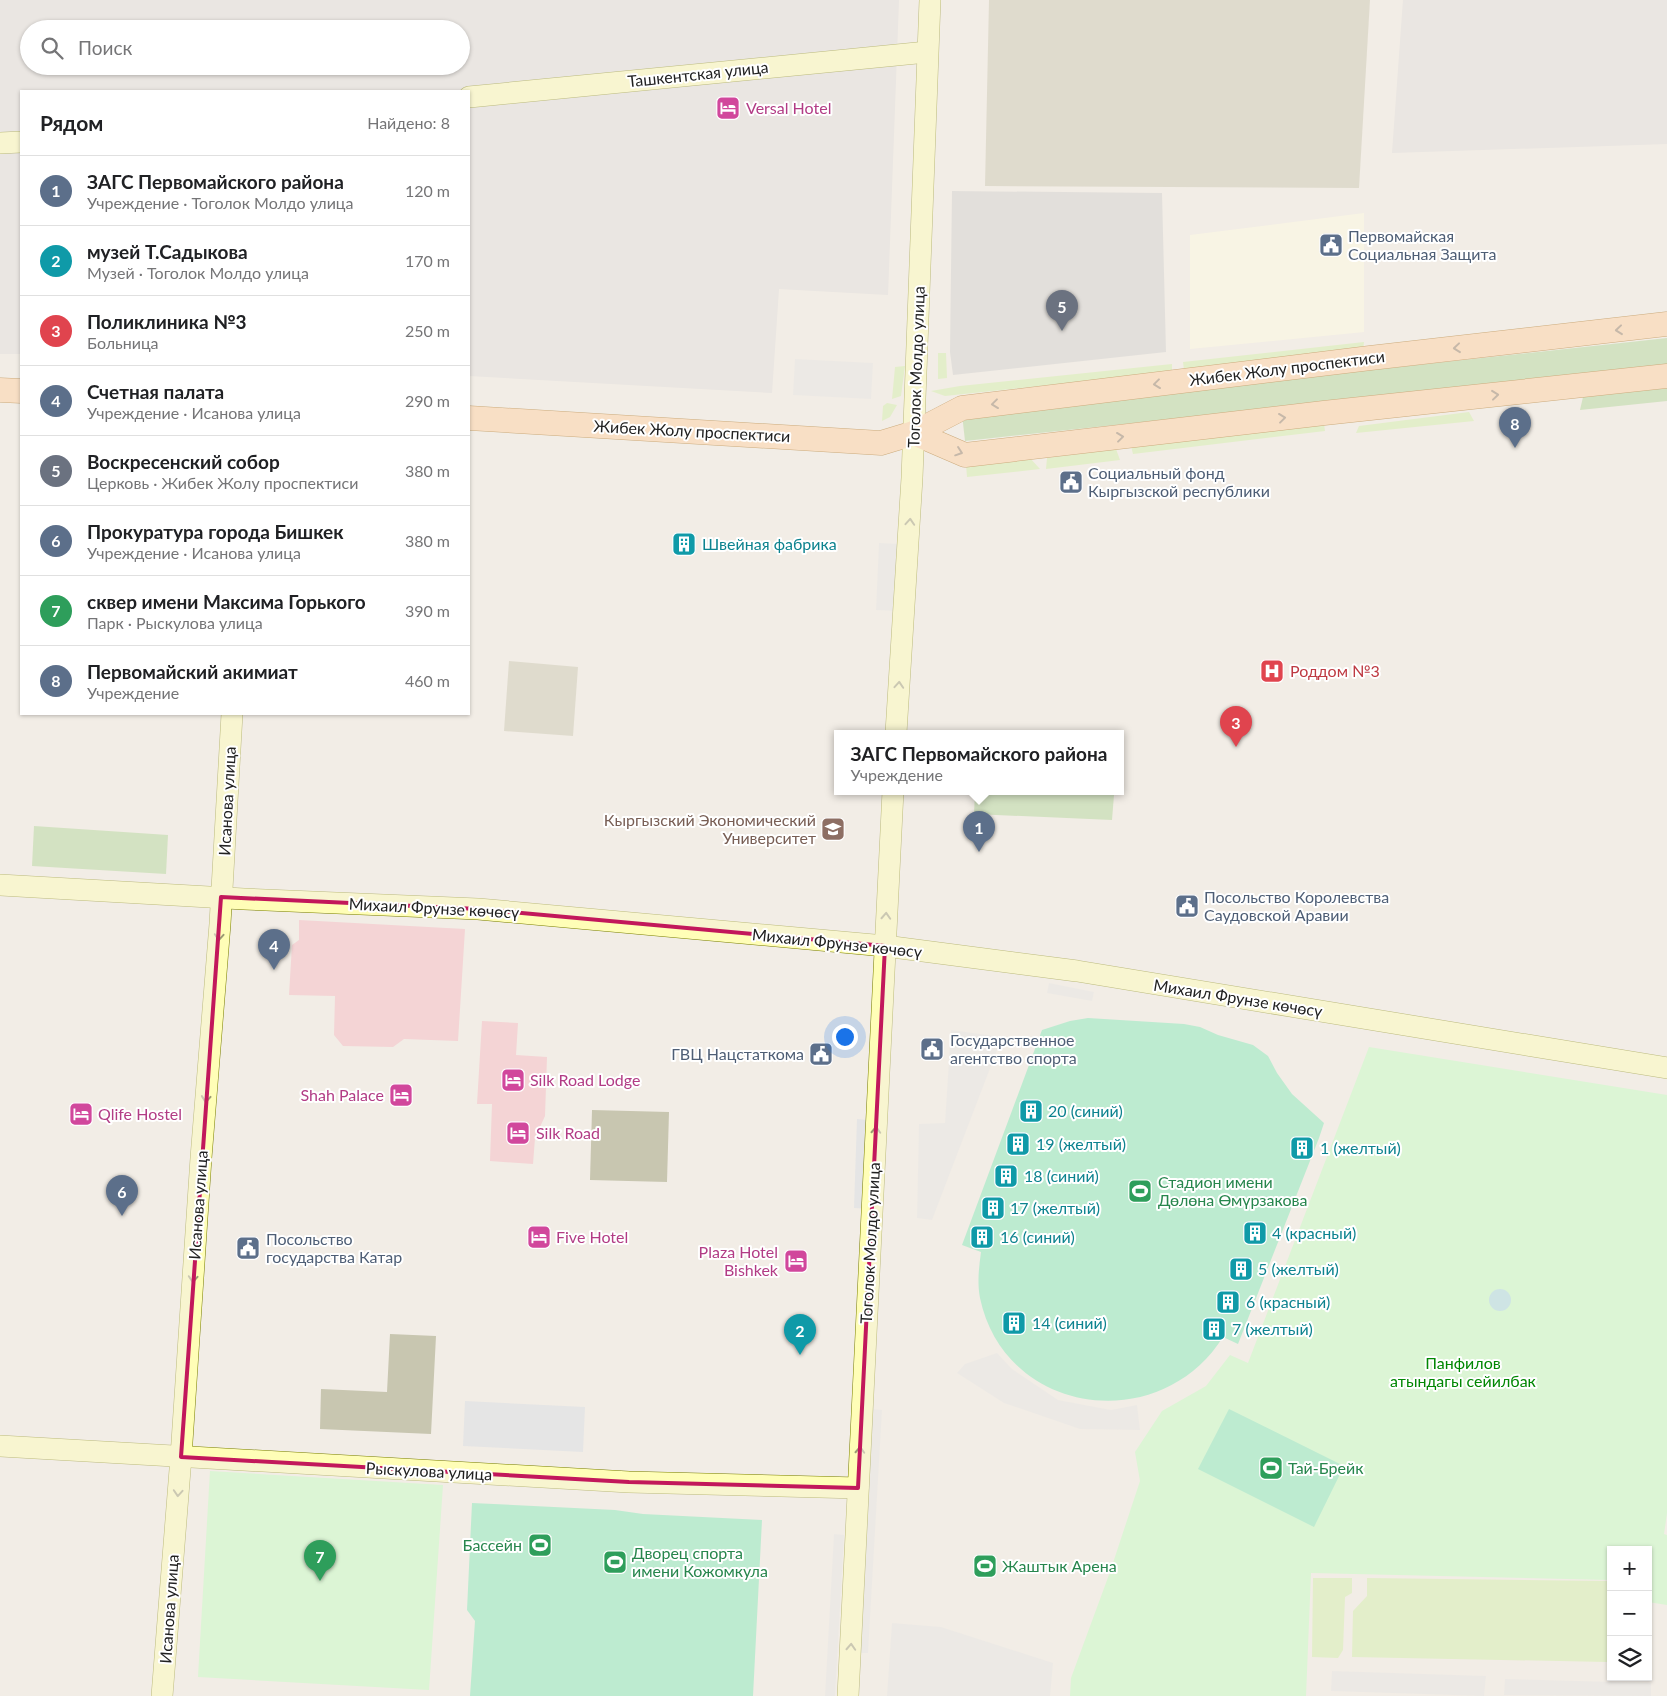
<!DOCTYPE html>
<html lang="ru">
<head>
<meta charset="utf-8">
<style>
	:root { --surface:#fff; --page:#f6f6f6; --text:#202124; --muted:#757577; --line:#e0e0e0; --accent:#1a73e8 }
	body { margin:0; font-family:Lato,sans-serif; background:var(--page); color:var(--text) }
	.controls { position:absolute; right:15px; bottom:15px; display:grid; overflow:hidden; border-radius:0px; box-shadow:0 1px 4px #0004 }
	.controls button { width:45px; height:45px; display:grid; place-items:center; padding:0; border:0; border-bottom:1px solid var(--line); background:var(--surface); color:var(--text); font:25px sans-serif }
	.you { position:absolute; left:844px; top:1036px; width:18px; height:18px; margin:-12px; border:4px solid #fff; border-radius:50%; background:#1a73e8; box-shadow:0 0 0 8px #1a73e833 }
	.badge { display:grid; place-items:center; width:32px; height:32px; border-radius:50%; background:var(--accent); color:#fff; font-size:16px; font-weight:700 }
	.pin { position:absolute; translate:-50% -41px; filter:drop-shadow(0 1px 2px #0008) }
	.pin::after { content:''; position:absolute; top:26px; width:18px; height:15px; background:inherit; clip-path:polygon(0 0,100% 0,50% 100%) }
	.popup { position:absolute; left:834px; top:730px; width:290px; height:65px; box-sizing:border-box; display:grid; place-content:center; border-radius:0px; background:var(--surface); filter:drop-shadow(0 1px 4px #0005); font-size:16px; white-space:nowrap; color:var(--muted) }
	.popup b { font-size:19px; color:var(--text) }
	.popup::after { content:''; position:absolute; left:50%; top:100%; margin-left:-10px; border:10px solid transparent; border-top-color:var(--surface) }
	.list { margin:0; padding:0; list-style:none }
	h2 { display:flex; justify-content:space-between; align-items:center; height:65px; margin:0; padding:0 20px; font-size:21px }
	h2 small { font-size:16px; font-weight:400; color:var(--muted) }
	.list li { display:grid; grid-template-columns:32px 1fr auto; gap:15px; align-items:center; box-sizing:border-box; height:70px; padding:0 20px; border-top:1px solid var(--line) }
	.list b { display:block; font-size:19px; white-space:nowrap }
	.list p { margin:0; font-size:16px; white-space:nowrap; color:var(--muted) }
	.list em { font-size:16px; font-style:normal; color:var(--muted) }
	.icon { flex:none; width:28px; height:28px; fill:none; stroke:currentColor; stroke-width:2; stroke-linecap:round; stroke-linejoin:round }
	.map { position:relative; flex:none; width:1667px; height:1696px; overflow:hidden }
	.search { position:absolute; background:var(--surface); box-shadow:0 1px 4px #0004; left:20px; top:20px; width:450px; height:55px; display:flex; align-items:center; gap:12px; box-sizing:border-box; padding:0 18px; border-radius:28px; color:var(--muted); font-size:19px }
	.panel { position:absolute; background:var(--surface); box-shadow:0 1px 4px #0004; left:20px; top:90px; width:450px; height:625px; border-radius:0px }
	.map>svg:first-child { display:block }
	.residential { fill:#dfdddd; fill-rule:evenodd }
	.commercial { fill:#f4d4d5 }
	.education { fill:#fffde2 }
	.religious { fill:#cfcfcf }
	.construction { fill:#c8c6b0 }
	.grass { fill:#d1f0a8 }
	.forest { fill:#aed597 }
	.park { fill:#c0ffc1 }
	.pitch { fill:#7de8b7 }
	.parking { fill:#e5e5e5 }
	.water { fill:#a3d9e3 }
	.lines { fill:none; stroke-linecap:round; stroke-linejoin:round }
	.secondary-casing { stroke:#7a7f00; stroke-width:22 }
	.primary-casing { stroke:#9d5e00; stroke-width:25 }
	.secondary { stroke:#fffeb7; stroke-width:21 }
	.primary { stroke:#ffce9e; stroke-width:24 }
	.oneway { stroke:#907860 }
	.oneway2 { stroke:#9b9b74 }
	.marked { fill:none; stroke:#c2185b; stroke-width:4; stroke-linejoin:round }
	.labels { text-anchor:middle; stroke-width:4; stroke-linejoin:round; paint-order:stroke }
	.street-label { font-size:16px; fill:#212121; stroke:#fff }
	.hotel-label { font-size:16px; fill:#b23c85; stroke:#fff; text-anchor:start }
	.service-label { font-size:16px; fill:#4e5e75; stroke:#fff; text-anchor:start }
	.culture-label { font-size:16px; fill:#0d838f; stroke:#fff; text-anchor:start }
	.health-label { font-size:16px; fill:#be3a42; stroke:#fff; text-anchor:start }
	.education-label { font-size:16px; fill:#785e54; stroke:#fff; text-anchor:end }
	.leisure-label { font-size:16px; fill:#27864d; stroke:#fff; text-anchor:start }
	.park-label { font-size:16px; fill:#018703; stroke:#fff }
</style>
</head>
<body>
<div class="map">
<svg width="1667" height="1696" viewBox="0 0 1667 1696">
	<rect width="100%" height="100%" fill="#f2ede6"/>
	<g class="residential">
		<path d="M0,0h899l-11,295 -109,-6 -7,104 -303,-17v-285h-448v263h-21zM29,29h432v37h-432z"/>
		<path d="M1403,0h264v144l-275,9z"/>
	</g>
	<g class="commercial">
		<path d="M299,920l166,9 -7,112 -54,-2 -11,8 -50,-1 -9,-11 1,-39 -46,-1 3,-50 7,-5z"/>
		<path d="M482,1021l36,2 -2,32 31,2 -2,59 -10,22 -2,26 -43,-3 2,-57h-15z"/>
	</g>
	<path class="education" d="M1364,213v119l-174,17v-114z"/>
	<path class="religious" d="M952,191l210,2 4,159 -213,23 -3,-23z"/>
	<g class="construction">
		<path d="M989,0h381l-11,188 -374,-2z"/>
		<path d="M509,661l69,6 -5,69 -69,-5z"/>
		<path d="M592,1110l77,2 -2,70 -77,-2z"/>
		<path d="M390,1334l46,2 -5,98 -111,-5 1,-40 66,3z"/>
	</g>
	<g class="grass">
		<path d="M1364,342l-1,9 -179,19 -1,-8z"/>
		<path d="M938,353h8l1,25 -9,1z"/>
		<path d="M1172,364v8l-227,24 -14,-5 29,-5z"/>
		<path d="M905,366l-4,30 -9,3 3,-32z"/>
		<path d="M887,403l10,2 -7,12 -8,4 1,-15z"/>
		<path d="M1469,412l5,9 -118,12 3,-7z"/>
		<path d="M1324,424l1,7 -192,23 -2,-8z"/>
		<path d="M1116,449l4,11 -74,9 1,-11z"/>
		<path d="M1029,457l11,12 -73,8 -1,-13z"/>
		<path d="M1313,1578h39v15l-7,4 -2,53 -5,8 -26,-1z"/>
		<path d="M1367,1578l241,3 -1,81 -255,-5 1,-46 14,-15z"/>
	</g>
	<g class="forest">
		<path d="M1667,338v28l-702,75 -3,-27z"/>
		<path d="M1667,387v14l-87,9 3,-13z"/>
		<path d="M975,791h58l81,4 -2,25 -138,-6z"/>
		<path d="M34,826l134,9 -2,39 -134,-8z"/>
	</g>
	<g class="park">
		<path d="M1369,1047l298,48v418l-3,21 3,1v70l-19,-3v-52h-37v30l-300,-7 -5,123h-236l1,-18 39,-106 30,-91 -5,-29 27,-41 44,-25 24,-31 18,8z"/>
		<path d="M210,1471l233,14 -14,205 -231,-13z"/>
	</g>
	<g class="pitch">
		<path d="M1088,1018l96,6 16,3 18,8 35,10 15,11 9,17 15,21 32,29 -5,15 -81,206 -15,-7c-63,100 -218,79 -243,-39 -3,-16 -1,-31 1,-46l-19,-7 80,-215 28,-9z"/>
		<path d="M1229,1409l115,57 -30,61 -116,-58z"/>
		<path d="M472,1503l143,7 28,4 119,6 -9,176h-283l5,-75 -8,-11z"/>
	</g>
	<g class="parking">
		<path d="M795,359l78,4 -2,36 -78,-4z"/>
		<path d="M879,543l21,1 -3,67 -21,-1z"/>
		<path d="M1049,983l45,9 -2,9 -45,-8z"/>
		<path d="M951,1030l51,7 -70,183 -15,-2 2,-94 26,-1z"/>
		<path d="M857,1119l19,2 -4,88 -18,-1z"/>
		<path d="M997,1353l15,16 46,31 53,10 26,-5 3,25 -60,-1 -76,-26 -47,-30 8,-9z"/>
		<path d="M465,1401l120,6 -2,45 -120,-6z"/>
		<path d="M872,1409l10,1 -14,243h-9z"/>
		<path d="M834,1534l10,1 -9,161h-10z"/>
		<path d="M892,1623l49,4 112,36 -3,33h-163z"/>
		<path d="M1332,1671l154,5 -2,20 -153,-5z"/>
		<path d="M1505,1679l146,4v13l-147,-1z"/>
	</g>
	<circle class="water" cx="1500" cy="1300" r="11"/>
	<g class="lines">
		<g class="secondary-casing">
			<g id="secondary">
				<path d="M469,97l458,-45"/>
				<path d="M0,143l21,-1"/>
				<path d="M896,733l16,-255 18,-478"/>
				<path d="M0,885l244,14 234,10 407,37 192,25 590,97"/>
				<path d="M0,1446l629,36 229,6"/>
				<path d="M162,1696l19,-239 20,-299 19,-234 12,-210"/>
				<path d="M848,1696l45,-905"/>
			</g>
		</g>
		<g class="primary-casing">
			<g id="primary">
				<path d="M0,390l21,1"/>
				<path d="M469,418l412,25 33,-10 48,-25 408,-50 297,-34"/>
				<path d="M914,433l51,22 359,-42 343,-37"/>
			</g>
		</g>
		<use href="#secondary" class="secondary"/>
		<use href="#primary" class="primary"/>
	</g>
	<defs><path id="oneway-chevron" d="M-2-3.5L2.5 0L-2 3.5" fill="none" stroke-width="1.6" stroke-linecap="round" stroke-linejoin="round" transform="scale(1.25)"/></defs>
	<g class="oneway">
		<use href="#oneway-chevron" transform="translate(1619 330) rotate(174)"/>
		<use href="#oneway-chevron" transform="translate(1457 348) rotate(174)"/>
		<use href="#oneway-chevron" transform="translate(1157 384) rotate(173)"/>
		<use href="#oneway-chevron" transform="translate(1495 395) rotate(-6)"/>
		<use href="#oneway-chevron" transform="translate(995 404) rotate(173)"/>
		<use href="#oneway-chevron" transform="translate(1282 418) rotate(-7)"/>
		<use href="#oneway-chevron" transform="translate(1120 437) rotate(-7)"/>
		<use href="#oneway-chevron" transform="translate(959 452) rotate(19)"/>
	</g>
	<g class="oneway2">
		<use href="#oneway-chevron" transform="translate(910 522) rotate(-86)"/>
		<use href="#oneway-chevron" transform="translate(899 685) rotate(-86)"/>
		<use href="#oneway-chevron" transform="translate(886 916) rotate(-87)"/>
		<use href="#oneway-chevron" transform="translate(219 937) rotate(94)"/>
		<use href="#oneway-chevron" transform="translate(206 1099) rotate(95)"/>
		<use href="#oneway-chevron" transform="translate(876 1130) rotate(-87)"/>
		<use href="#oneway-chevron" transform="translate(193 1279) rotate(94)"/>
		<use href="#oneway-chevron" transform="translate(860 1450) rotate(-87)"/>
		<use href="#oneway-chevron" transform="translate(178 1493) rotate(94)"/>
		<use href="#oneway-chevron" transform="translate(851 1647) rotate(-87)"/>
	</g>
	<path d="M0 0H1667V1696H0ZM221,897l257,12 407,37 -27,542 -229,-6 -448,-25z" fill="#f2ede6" fill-opacity=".55" fill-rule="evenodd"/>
	<path class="marked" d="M221,897l257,12 407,37 -27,542 -229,-6 -448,-25z"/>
	<defs>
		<g id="hotel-square" transform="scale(1.25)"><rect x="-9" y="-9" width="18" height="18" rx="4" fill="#d1479c" stroke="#fff"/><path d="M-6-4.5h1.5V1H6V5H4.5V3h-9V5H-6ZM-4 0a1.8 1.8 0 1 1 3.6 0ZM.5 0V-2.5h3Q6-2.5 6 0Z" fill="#fff"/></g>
		<g id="civic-square" transform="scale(1.25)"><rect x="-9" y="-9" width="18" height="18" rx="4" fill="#5c6f8a" stroke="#fff"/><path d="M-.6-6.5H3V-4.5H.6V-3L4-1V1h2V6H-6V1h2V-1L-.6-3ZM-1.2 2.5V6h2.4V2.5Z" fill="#fff"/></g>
		<g id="building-square" transform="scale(1.25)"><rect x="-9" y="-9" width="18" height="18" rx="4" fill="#0f9aa8" stroke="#fff"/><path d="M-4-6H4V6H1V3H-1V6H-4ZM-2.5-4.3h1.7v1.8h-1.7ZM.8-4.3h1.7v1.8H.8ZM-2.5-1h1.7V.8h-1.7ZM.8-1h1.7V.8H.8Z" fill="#fff"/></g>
		<g id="hospital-square" transform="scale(1.25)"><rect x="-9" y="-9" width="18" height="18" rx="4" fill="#e0444e" stroke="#fff"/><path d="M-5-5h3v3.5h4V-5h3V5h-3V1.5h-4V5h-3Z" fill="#fff"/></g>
		<g id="university-square" transform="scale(1.25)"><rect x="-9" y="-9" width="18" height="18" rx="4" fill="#8d6e63" stroke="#fff"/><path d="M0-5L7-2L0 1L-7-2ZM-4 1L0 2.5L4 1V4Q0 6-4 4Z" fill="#fff"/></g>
		<g id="stadium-square" transform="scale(1.25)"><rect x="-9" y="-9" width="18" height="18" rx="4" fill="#2e9e5b" stroke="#fff"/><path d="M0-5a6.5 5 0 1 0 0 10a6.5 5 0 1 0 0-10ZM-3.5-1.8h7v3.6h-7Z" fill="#fff"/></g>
	</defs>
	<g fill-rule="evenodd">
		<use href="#hotel-square" x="728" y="108"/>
		<use href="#civic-square" x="1331" y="245"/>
		<use href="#civic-square" x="1071" y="482"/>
		<use href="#building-square" x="684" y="544"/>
		<use href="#hospital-square" x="1272" y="671"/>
		<use href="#university-square" x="833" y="829"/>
		<use href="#civic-square" x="1187" y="906"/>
		<use href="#civic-square" x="932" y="1049"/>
		<use href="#civic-square" x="821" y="1054"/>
		<use href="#hotel-square" x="513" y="1080"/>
		<use href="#hotel-square" x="401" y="1095"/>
		<use href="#building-square" x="1031" y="1111"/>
		<use href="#hotel-square" x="81" y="1114"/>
		<use href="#hotel-square" x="518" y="1133"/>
		<use href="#building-square" x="1018" y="1144"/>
		<use href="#building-square" x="1302" y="1148"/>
		<use href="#building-square" x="1006" y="1176"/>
		<use href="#stadium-square" x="1140" y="1191"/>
		<use href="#building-square" x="993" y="1208"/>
		<use href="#building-square" x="1255" y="1233"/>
		<use href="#hotel-square" x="539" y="1237"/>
		<use href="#building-square" x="982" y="1237"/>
		<use href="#civic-square" x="248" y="1248"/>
		<use href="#hotel-square" x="796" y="1261"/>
		<use href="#building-square" x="1241" y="1269"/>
		<use href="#building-square" x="1228" y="1302"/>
		<use href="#building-square" x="1014" y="1323"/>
		<use href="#building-square" x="1214" y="1329"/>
		<use href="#stadium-square" x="1271" y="1468"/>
		<use href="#stadium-square" x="540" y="1545"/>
		<use href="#stadium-square" x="615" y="1562"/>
		<use href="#stadium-square" x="985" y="1566"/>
	</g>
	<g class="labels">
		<g class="street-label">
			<text transform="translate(698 74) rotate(-6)" y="6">Ташкентская улица</text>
			<text transform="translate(916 367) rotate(-88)" y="6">Тоголок Молдо улица</text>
			<text transform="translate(1287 368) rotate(-7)" y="6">Жибек Жолу проспектиси</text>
			<text transform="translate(692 431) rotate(3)" y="6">Жибек Жолу проспектиси</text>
			<text transform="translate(227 801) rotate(-87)" y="6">Исанова улица</text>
			<text transform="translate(434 908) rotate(3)" y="6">Михаил Фрунзе көчөсү</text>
			<text transform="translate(837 943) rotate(6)" y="6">Михаил Фрунзе көчөсү</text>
			<text transform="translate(1238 998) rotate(9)" y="6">Михаил Фрунзе көчөсү</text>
			<text transform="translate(198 1205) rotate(-86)" y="6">Исанова улица</text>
			<text transform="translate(870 1243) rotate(-87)" y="6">Тоголок Молдо улица</text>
			<text transform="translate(429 1471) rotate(3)" y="6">Рыскулова улица</text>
			<text transform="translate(169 1609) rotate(-86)" y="6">Исанова улица</text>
		</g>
		<g class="hotel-label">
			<text x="746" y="114">Versal Hotel</text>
			<text x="530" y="1086">Silk Road Lodge</text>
			<text x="384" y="1101" text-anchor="end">Shah Palace</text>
			<text x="98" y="1120">Qlife Hostel</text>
			<text x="536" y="1139">Silk Road</text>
			<text x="556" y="1243">Five Hotel</text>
			<text x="778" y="1258" text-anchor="end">Plaza Hotel<tspan x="778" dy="18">Bishkek</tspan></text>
		</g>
		<g class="service-label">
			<text x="1348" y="242">Первомайская<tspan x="1348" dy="18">Социальная Защита</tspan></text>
			<text x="1088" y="479">Социальный фонд<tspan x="1088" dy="18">Кыргызской республики</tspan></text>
			<text x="1204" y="903">Посольство Королевства<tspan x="1204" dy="18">Саудовской Аравии</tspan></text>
			<text x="950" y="1046">Государственное<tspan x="950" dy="18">агентство спорта</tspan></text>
			<text x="804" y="1060" text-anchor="end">ГВЦ Нацстаткома</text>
			<text x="266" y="1245">Посольство<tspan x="266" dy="18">государства Катар</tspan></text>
		</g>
		<g class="culture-label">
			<text x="702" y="550">Швейная фабрика</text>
			<text x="1048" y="1117">20 (синий)</text>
			<text x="1036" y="1150">19 (желтый)</text>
			<text x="1320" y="1154">1 (желтый)</text>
			<text x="1024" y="1182">18 (синий)</text>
			<text x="1010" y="1214">17 (желтый)</text>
			<text x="1272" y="1239">4 (красный)</text>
			<text x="1000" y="1243">16 (синий)</text>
			<text x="1258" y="1275">5 (желтый)</text>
			<text x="1246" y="1308">6 (красный)</text>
			<text x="1032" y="1329">14 (синий)</text>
			<text x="1232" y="1335">7 (желтый)</text>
		</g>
		<g class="health-label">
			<text x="1290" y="677">Роддом №3</text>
		</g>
		<g class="education-label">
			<text x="816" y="826">Кыргызский Экономический<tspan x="816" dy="18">Университет</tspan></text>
		</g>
		<g class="leisure-label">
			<text x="1158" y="1188">Стадион имени<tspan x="1158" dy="18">Дөлөна Өмүрзакова</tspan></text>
			<text x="1288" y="1474">Тай-Брейк</text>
			<text x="522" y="1551" text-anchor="end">Бассейн</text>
			<text x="632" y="1559">Дворец спорта<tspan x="632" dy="18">имени Кожомкула</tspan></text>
			<text x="1002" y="1572">Жаштык Арена</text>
		</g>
		<g class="park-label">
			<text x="1463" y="1369">Панфилов<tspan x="1463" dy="18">атындагы сейилбак</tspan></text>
		</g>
	</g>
</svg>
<div class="controls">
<button>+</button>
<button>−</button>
<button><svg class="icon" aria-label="layers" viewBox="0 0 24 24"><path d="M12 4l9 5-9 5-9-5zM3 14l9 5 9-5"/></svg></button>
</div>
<div class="you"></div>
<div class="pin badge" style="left:979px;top:852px;background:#5c6f8a">1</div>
<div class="popup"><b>ЗАГС Первомайского района</b>Учреждение</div>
<div class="pin badge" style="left:800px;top:1355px;background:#0f9aa8">2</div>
<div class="pin badge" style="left:1236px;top:747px;background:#e0444e">3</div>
<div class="pin badge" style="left:274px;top:970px;background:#5c6f8a">4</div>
<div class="pin badge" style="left:1062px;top:331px;background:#6b7280">5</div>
<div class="pin badge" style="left:122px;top:1216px;background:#5c6f8a">6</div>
<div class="pin badge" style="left:320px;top:1581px;background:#2e9e5b">7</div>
<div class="pin badge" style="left:1515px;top:448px;background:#5c6f8a">8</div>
<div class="search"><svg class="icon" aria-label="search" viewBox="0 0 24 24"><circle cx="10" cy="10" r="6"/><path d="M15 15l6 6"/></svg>Поиск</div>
<section class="panel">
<h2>Рядом<small>Найдено: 8</small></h2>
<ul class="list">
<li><span class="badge" style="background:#5c6f8a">1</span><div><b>ЗАГС Первомайского района</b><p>Учреждение · Тоголок Молдо улица</p></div><em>120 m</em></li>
<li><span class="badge" style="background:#0f9aa8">2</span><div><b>музей Т.Садыкова</b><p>Музей · Тоголок Молдо улица</p></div><em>170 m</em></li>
<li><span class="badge" style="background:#e0444e">3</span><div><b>Поликлиника №3</b><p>Больница</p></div><em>250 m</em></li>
<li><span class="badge" style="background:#5c6f8a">4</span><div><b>Счетная палата</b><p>Учреждение · Исанова улица</p></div><em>290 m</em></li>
<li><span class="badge" style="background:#6b7280">5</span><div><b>Воскресенский собор</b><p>Церковь · Жибек Жолу проспектиси</p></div><em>380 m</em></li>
<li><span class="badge" style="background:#5c6f8a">6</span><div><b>Прокуратура города Бишкек</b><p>Учреждение · Исанова улица</p></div><em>380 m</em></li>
<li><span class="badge" style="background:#2e9e5b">7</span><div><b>сквер имени Максима Горького</b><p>Парк · Рыскулова улица</p></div><em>390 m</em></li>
<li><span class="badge" style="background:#5c6f8a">8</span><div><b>Первомайский акимиат</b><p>Учреждение</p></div><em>460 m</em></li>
</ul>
</section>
</div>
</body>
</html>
